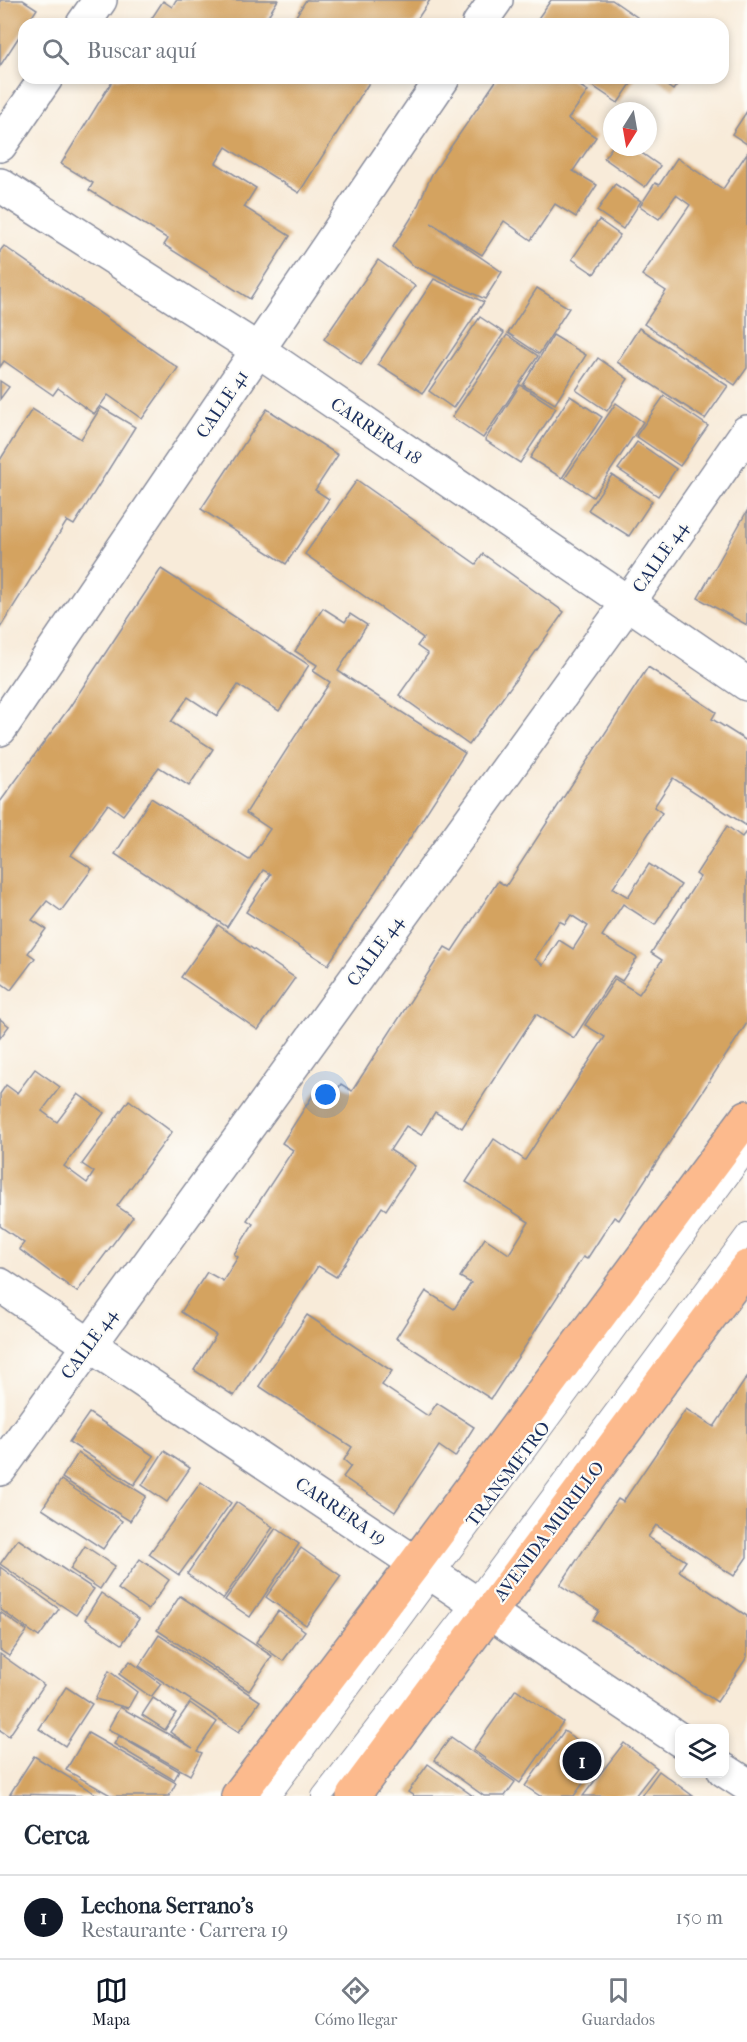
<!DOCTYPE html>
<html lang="es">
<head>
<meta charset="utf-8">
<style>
	:root { --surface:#fff; --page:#f6f6f7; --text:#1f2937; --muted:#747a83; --line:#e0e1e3; --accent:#111827 }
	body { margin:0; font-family:"IM FELL French Canon",serif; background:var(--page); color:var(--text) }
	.controls { position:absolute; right:18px; bottom:18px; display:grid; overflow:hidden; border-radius:12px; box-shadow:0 3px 9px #0003 }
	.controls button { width:54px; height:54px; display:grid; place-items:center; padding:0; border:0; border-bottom:2px solid var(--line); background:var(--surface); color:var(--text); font:30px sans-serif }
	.compass { position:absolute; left:603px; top:102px; width:54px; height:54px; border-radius:50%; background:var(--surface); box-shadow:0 3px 9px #0003; rotate:191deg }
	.you { position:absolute; left:326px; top:1095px; width:21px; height:21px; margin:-15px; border:4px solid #fff; border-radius:50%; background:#1a73e8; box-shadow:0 0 0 9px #1a73e833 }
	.badge { display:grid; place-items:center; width:39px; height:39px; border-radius:50%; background:var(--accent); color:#fff; font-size:20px; font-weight:700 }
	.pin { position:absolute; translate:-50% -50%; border:3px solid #fff; box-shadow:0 2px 6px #0006 }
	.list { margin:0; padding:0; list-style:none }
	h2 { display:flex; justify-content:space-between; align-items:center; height:78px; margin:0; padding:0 24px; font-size:26px }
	h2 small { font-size:20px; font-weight:400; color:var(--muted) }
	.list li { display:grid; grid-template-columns:39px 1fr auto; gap:18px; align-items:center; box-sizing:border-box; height:84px; padding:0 24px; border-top:2px solid var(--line) }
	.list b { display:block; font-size:22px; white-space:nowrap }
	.list p { margin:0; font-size:20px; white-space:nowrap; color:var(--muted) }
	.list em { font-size:20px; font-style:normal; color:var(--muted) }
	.icon { flex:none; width:33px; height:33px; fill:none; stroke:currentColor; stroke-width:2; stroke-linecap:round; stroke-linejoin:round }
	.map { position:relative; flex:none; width:747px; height:1796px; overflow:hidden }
	.search { position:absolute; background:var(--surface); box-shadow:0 3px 9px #0003; left:18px; right:18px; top:18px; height:66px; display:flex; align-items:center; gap:15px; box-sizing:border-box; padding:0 21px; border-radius:18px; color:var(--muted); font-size:22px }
	.sheet { height:162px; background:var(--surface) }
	nav { display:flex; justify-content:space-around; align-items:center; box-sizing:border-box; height:84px; border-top:2px solid var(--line); background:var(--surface); font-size:16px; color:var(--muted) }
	nav a { display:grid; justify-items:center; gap:3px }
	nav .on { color:var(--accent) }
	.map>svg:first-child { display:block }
	.building { fill:#d4a360; fill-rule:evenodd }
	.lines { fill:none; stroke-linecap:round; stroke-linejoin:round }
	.service-casing { stroke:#8a8d9c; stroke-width:22 }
	.minor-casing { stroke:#8a8d9c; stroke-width:36 }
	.tertiary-casing { stroke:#8a8d9c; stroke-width:36 }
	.primary-casing { stroke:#8a8d9c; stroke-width:36 }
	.service { stroke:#fff; stroke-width:20 }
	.minor { stroke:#fff; stroke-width:33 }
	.tertiary { stroke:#fff; stroke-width:33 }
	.primary { stroke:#fcba8d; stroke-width:33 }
	.labels { text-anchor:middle; stroke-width:4.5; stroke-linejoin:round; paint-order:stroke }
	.street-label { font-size:18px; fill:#1b2f5e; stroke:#fdfcf7 }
</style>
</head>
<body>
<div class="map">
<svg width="747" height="1796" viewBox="0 0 747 1796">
	<rect width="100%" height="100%" fill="#fdfcf7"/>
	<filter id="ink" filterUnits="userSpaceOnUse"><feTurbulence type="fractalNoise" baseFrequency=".0167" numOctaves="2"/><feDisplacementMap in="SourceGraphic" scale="12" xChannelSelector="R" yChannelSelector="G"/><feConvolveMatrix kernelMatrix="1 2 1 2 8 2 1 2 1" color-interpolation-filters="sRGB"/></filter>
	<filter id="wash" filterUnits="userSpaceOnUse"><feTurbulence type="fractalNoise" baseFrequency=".008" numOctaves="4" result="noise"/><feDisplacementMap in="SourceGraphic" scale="24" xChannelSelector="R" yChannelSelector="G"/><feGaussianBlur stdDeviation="1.35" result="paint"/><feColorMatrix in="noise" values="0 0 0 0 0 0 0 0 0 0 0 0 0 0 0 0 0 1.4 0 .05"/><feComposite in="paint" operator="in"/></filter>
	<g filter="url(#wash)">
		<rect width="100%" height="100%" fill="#f8ebd9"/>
		<g id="blocks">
			<g class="building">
				<path d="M0,0h23l14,9 -10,15h-3v5l-24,37z"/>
				<path d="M176,0h102l-15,24h-115l15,-23 9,6z"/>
				<path d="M306,0h124l-16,24h-123z"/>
				<path d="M551,0h61l35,24h-113z"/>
				<path d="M114,78h258l-73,115 -73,-46 -10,16 40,25 -12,19 46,29 -40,63 -86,-54 4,-6 -79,-49 4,-7 -32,-19z"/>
				<path d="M498,78h70l20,13 -20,28 28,18 -23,34 24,14 -21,32 -21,-13 -24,36 -27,-19 -22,34 -51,-32 71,49 -17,27 -73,-34 -19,-18 22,-35 17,-38z"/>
				<path d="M581,78h54l-17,25z"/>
				<path d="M656,78h26l-9,12z"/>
				<path d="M747,111v33l-15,-10z"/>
				<path d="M612,147h21l27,19 -15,21 -41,-29z"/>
				<path d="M747,153v215l-12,17 -91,-61 22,-33 -24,-16 48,-70 -14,-10 -17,24 -19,-13 15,-23 4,2 18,-27 46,31z"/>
				<path d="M615,184l26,17 -18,28 -26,-18z"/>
				<path d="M599,220l21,15 -26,39 -22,-15z"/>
				<path d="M4,246l174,122 -36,51 -34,-24 -14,19 -36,-26 -5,7 -49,-34 -4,6v-116z"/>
				<path d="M378,260l37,26 -54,79 -37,-26z"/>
				<path d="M434,279l50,23 -61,91 -45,-29z"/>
				<path d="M537,288l32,20 -30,46 -31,-21z"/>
				<path d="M480,317l24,16 -51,75 -24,-17z"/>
				<path d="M639,328l89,58 -23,33 -88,-57z"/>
				<path d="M507,335l31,21 -55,82 -31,-21z"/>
				<path d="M553,335l33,20 -31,49 -32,-19z"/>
				<path d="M598,358l30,21 -21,32 -31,-21z"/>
				<path d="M0,381l9,6 -9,12z"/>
				<path d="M520,385l36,23 -36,55 -35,-23z"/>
				<path d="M570,396l32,21 -40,61 -32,-20z"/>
				<path d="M664,396l44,30 -28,40 -44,-30z"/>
				<path d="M616,403l27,19 -50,75 -28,-19z"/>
				<path d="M101,407l34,20 -61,98 -7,-4 -67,107v-168l32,-51 49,30z"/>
				<path d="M267,409l71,46 -23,35 14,9 -43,65 -85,-55z"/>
				<path d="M637,442l39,27 -18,27 -40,-27z"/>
				<path d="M612,475l40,26 -23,35 -41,-26z"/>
				<path d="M357,480l119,84 7,-10 81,58 -95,133 -70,-50 29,-41 -11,-8 6,-8 -118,-84z"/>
				<path d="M747,511v114l-49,-27z"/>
				<path d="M161,569l148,96 -30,46 -41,-26 -21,31 -29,-19 -17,25 42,27 -24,37 -30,-19 -36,48 -15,-11 -37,51 21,14 -31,42 -14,-10 -15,19 14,9 -18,24 7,5 -24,32 -11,-8v-180l69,-94z"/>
				<path d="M323,608l22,14 5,-8 17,11 -29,46 127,82 -137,212 -82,-53 25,-38 -8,-4 -36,57 -112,-73 36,-56 98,62 21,-31 -24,-16 84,-131 -17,-11 4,-6 -22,-14z"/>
				<path d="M648,667l68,45 -4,7 35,22v85l-74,-48 -19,29 8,6 -49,75 15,9 21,-33 32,21 -26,40 -32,-21 -21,32 35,22 -15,23 -8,-5 -40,62 -38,-24 -74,114 -27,-16 -14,23 -15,-9 -16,24 25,16 -29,44 -4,-3 -46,70 -18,-11 -84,130 -40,-26 22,-35 -35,-23 26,-40 16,9 15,-24 -4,-3 19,-30 -6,-4 46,-70 -11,-7 35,-54 15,9 9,-14 11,7 93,-144 7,4 46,-70 8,5zM571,915l17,11 -15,23 -14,-9 -16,25 -8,-6 24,-38 6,3z"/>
				<path d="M727,826l15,11 5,-7v193l-128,197 -5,-3 -27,42 -4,-2 -92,142 -95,-61 30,-47 28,18 17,-26 -11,-6 25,-39 24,16 20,-32 -63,-40 28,-43 31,21 80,-123 -20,-12 30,-46 24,15 23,-34 -11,-7 49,-76 -4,-3z"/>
				<path d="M218,925l77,53 -37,52 -77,-53z"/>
				<path d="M0,1019l9,7 -9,12z"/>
				<path d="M35,1069l25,18 -18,24 15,11 21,-28 26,19 -40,53 23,17 7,-11 -12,-8 47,-64 43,32 -55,74 16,11 -56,75 -58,-43 5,-6 -24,-17v-132l6,-9 11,8z"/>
				<path d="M307,1315l85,56 -10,14 46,31 9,-13 37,24 -19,30 -16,-11 -44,66 -52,-35 8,-11 -7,-6 8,-13 -93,-61z"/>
				<path d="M747,1377v180l-13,19 -78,-51 -8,12 38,24 -7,10 68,45v41l-30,45 -124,-82 6,-9 -39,-26 58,-86 5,3 63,-93 28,18z"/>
				<path d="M89,1413l65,43 -20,29 -65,-43z"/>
				<path d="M164,1451l26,17 -23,34 -25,-17z"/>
				<path d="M78,1453l68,43 -16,25 -68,-43z"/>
				<path d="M61,1480l61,41 -19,28 -61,-40z"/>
				<path d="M201,1482l30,21 -52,72 -30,-21z"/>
				<path d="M236,1502l37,25 -50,72 -36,-25z"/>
				<path d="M276,1528l23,16 -49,73 -25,-17z"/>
				<path d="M18,1539l76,50 -18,26 -76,-51z"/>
				<path d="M85,1546l30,20 -15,23 -30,-20z"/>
				<path d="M301,1548l40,28 -35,49 -40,-28z"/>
				<path d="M140,1559l29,21 -21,30 -30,-21z"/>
				<path d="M0,1567l59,42 -20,28 -39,-28z"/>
				<path d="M101,1593l38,26 -17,25 -37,-25z"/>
				<path d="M180,1596l92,60 -23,35 -92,-61z"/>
				<path d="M278,1611l27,20 -22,30 -27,-19z"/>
				<path d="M0,1612l27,19 -18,25 -9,-6z"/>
				<path d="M159,1635l101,66 -21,31 -100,-66z"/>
				<path d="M0,1654l44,31 -35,51 -9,-6z"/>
				<path d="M130,1661l31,23 -10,13 -32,-23z"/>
				<path d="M109,1671l28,21 -9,16 -33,-9z"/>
				<path d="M66,1687l26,17 -27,42 -26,-17z"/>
				<path d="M516,1689l47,33 -43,61 -47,-33z"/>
				<path d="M153,1698l23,15 -11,17 -23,-15z"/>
				<path d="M190,1703l27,19 -20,29 5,2 -12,22 -82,-46 12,-22 73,41 -23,-16z"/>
				<path d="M564,1731l38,26 -28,39h-34l-15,-10z"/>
				<path d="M88,1733l88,50 -7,13h-57l-46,-26z"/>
				<path d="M119,1736l60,35 -5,9 -60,-36z"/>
				<path d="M451,1737l64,45 -10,14h-21l-50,-36z"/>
				<path d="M624,1743l33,25 -22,28h-52z"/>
				<path d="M34,1756l65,40 -89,-2z"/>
				<path d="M428,1764l45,32h-59l-6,-4z"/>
				<path d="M659,1771l34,25h-52z"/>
			</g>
		</g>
	</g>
	<g filter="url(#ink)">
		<use href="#blocks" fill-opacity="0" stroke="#8a8d9c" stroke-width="1.5"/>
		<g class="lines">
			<g class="service-casing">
				<g id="service">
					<path d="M270,1796l477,-644"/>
					<path d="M322,1796l151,-194 274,-369"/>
				</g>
			</g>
			<g class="minor-casing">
				<g id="minor">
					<path d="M83,24l17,-24"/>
					<path d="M479,24l17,-24"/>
					<path d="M0,145l46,-67"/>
					<path d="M0,185l258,165 489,334"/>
					<path d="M0,729l443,-651"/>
					<path d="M0,1469l628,-866 119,-171"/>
				</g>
			</g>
			<g class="tertiary-casing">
				<g id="tertiary">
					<path d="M0,1285l680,455"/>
					<path d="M724,1770l23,15"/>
				</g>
			</g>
			<g class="primary-casing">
				<g id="primary">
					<path d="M238,1796l178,-234 331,-445"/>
					<path d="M353,1796l394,-529"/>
				</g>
			</g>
			<use href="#service" class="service"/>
			<use href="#minor" class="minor"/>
			<use href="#tertiary" class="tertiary"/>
			<use href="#primary" class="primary"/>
		</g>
	</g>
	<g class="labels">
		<g class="street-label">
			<text transform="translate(222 404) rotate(-56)" y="6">CALLE 41</text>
			<text transform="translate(376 431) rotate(34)" y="6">CARRERA 18</text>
			<text transform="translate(660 557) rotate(-55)" y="6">CALLE 44</text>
			<text transform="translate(375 951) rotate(-54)" y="6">CALLE 44</text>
			<text transform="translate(89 1344) rotate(-54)" y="6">CALLE 44</text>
			<text transform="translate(508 1474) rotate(-53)" y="6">TRANSMETRO</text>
			<text transform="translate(341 1511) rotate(34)" y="6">CARRERA 19</text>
			<text transform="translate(549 1531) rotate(-53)" y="6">AVENIDA MURILLO</text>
		</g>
	</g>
</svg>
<div class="controls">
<button><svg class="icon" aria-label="layers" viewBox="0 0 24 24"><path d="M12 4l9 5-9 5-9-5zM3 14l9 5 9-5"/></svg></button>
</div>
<svg class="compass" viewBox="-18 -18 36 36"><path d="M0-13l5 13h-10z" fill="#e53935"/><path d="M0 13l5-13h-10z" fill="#747a83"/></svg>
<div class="you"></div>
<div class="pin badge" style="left:582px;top:1761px">1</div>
<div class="search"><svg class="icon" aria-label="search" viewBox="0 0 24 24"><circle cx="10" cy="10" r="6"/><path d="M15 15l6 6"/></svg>Buscar aquí</div>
</div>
<section class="sheet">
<h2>Cerca<small></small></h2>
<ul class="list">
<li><span class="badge">1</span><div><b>Lechona Serrano's</b><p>Restaurante · Carrera 19</p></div><em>150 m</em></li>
</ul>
</section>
<nav>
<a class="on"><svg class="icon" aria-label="map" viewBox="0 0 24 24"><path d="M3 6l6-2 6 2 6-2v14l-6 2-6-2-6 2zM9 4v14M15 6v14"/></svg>Mapa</a>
<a><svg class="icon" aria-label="directions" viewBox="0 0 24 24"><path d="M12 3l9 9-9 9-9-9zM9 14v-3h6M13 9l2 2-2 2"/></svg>Cómo llegar</a>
<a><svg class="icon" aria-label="saved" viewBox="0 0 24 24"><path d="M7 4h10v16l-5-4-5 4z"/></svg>Guardados</a>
</nav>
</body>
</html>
